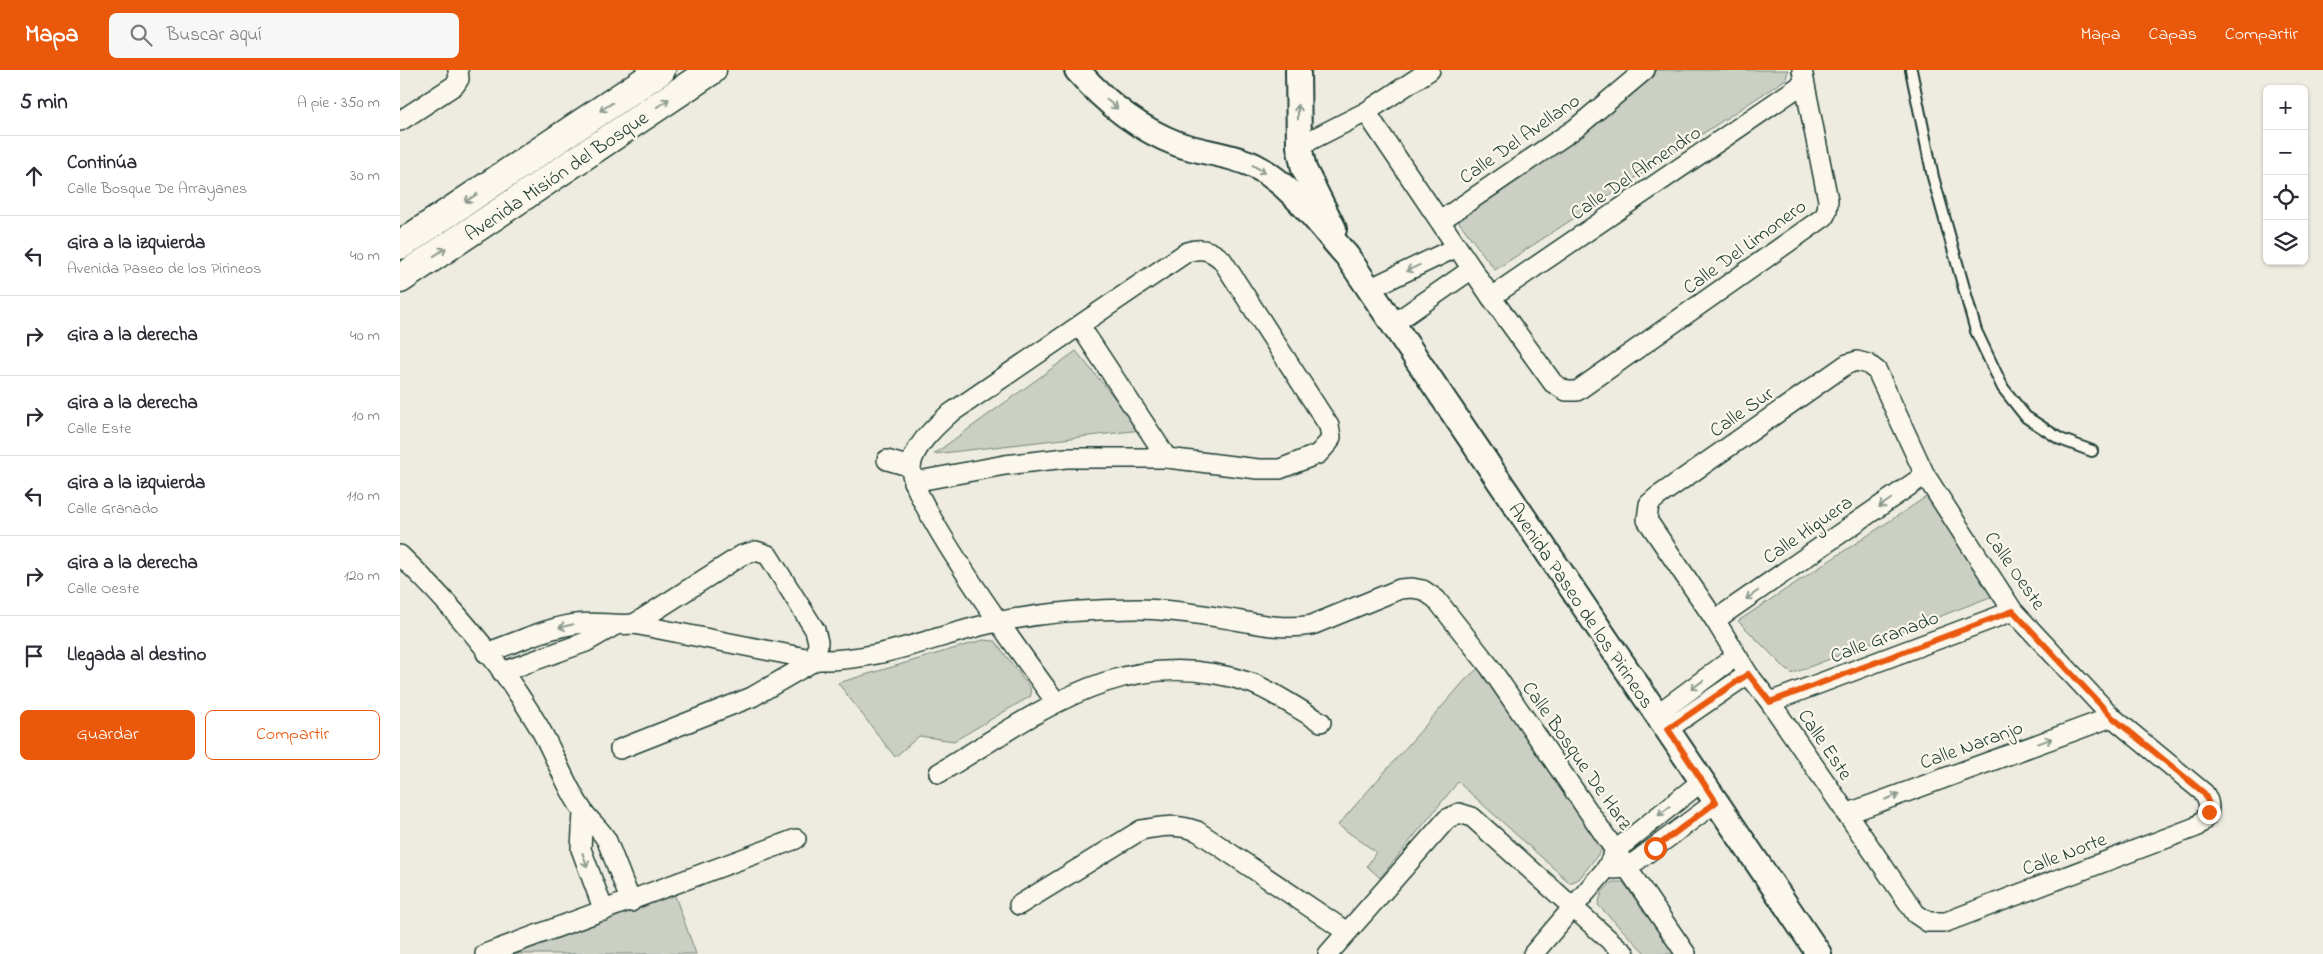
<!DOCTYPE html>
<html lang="es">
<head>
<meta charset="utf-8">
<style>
	:root { --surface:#fff; --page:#f7f7f7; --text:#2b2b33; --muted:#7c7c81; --line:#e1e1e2; --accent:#ea580c }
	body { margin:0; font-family:"Indie Flower",sans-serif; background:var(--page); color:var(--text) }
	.controls { position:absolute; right:15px; top:15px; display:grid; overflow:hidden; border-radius:8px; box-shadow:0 1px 4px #0004 }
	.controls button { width:45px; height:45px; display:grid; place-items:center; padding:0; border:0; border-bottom:1px solid var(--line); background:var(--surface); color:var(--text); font:25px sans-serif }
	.stop { position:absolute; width:15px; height:15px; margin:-11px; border:4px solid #ea580c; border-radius:50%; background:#fff }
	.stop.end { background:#ea580c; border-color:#fff; box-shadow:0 1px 5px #0008 }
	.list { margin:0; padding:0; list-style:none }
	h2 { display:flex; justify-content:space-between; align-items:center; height:65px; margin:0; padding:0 20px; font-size:21px }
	h2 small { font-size:16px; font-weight:400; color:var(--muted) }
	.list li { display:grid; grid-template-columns:32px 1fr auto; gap:15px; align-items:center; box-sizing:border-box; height:80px; padding:0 20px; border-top:1px solid var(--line) }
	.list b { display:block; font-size:19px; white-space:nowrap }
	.list p { margin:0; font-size:16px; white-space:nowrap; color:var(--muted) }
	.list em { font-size:16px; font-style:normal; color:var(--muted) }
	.actions { display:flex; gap:10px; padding:15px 20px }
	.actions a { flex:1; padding:11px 0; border:1px solid var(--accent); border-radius:8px; text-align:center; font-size:18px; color:var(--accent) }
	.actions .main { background:var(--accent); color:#fff }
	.icon { flex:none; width:28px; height:28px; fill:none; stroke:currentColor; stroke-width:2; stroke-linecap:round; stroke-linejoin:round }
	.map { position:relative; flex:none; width:1923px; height:884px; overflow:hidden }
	header { display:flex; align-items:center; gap:30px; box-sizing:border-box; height:70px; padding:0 25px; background:var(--accent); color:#fff }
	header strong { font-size:24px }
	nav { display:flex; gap:28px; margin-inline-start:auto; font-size:18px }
	.search { width:350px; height:45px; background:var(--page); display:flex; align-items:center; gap:12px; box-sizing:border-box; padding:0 18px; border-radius:8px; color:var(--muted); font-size:19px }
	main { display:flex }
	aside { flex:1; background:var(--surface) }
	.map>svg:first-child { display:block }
	.green { fill:#cbcfc4; stroke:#75867c }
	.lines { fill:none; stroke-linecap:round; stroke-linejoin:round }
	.service-casing { stroke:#1f3d34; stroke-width:14 }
	.minor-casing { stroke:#1f3d34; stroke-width:22 }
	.tertiary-casing { stroke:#1f3d34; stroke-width:28 }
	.secondary-casing { stroke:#1f3d34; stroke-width:31 }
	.service { stroke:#fbf7ec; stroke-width:10 }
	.minor { stroke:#fbf7ec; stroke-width:19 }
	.tertiary { stroke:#fbf7ec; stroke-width:24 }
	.secondary { stroke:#fbf7ec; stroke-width:28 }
	.oneway { stroke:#8d9a90 }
	.route { stroke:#ea580c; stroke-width:6 }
	.labels { text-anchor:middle; stroke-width:4.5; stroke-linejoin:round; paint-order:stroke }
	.street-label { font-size:20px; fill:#1f3d34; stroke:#fbf7ec }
</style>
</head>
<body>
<header>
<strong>Mapa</strong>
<div class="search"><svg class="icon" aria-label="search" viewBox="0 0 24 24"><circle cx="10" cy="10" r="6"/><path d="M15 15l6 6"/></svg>Buscar aquí</div>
<nav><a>Mapa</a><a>Capas</a><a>Compartir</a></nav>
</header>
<main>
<aside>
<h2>5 min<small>A pie · 350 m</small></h2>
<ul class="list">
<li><svg class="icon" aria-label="ahead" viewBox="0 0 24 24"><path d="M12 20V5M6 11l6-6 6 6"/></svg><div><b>Continúa</b><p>Calle Bosque De Arrayanes</p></div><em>30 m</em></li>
<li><svg class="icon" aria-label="left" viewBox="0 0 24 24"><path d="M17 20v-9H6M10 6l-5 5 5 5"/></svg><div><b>Gira a la izquierda</b><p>Avenida Paseo de los Pirineos</p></div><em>40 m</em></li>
<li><svg class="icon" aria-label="right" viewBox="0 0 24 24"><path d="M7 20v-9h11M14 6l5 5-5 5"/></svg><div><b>Gira a la derecha</b></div><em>40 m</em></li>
<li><svg class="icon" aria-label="right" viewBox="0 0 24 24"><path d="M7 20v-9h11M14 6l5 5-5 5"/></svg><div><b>Gira a la derecha</b><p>Calle Este</p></div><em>10 m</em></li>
<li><svg class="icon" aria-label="left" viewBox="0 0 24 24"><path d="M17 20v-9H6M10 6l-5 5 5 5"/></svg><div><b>Gira a la izquierda</b><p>Calle Granado</p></div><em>110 m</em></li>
<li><svg class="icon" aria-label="right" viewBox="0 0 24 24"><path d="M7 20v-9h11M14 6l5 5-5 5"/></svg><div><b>Gira a la derecha</b><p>Calle Oeste</p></div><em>120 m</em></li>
<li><svg class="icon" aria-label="arrive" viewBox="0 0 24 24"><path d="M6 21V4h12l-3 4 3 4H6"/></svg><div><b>Llegada al destino</b></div></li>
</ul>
<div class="actions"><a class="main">Guardar</a><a>Compartir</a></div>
</aside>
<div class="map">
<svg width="1923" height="884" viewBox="0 0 1923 884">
	<rect width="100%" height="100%" fill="#eeece1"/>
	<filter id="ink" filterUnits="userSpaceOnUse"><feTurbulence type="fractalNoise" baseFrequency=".02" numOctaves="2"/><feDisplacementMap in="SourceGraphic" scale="10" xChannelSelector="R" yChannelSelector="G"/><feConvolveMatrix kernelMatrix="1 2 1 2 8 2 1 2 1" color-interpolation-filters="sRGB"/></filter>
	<g filter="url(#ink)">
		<g class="green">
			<path d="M1256,0h132l-2,9 -291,191 -36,-48v-9l168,-117z"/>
			<path d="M676,281l65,79 -207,24z"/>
			<path d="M1532,423l71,99 -212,82 -53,-53z"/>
			<path d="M583,570l12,1 35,47 1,8 -77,45 -35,-5 -24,21 -57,-74z"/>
			<path d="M1082,595l122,182 -25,32 -9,4 -112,-101 -78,96 -13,-12 9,-14 -38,-27 129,-147z"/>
			<path d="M1212,812h11l51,72h-28l-48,-49 4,-13z"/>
			<path d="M274,823l22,61h-185z"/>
		</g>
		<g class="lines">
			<g class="service-casing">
				<path id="service" d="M1511,0l22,107 43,154 27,57 23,29 34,22 32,12"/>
			</g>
			<g class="minor-casing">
				<g id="minor">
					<path d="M966,42l125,185 62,86 13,8h11l247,-174 3,-6 1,-11 -26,-130"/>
					<path d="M0,51l55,-36 4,-6 -1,-9"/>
					<path d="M899,76l67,-34 64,-42"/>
					<path d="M1040,151l136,-93 69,-58"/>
					<path d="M969,219l88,-42"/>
					<path d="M1091,227l313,-214"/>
					<path d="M993,254l79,-55"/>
					<path d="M680,256l87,132"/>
					<path d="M1457,291l11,3 9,7 48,104 88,136 99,106 92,76c9,14 5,24 -8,34l-250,95h-18l-12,-8 -146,-212 -22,-28 -33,-54 -68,-100 2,-16 8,-7 190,-133z"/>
					<path d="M487,390l24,7"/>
					<path d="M513,412l92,-17 61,-7h101l91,11h22l38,-15 11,-12 2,-5 -2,-11 -107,-166c-11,-10 -21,-13 -35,-8l-239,163c-14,13 -35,32 -37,52 -4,32 120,201 145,235"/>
					<path d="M0,485c52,50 102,109 139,172 16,27 26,59 44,84 7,11 18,18 24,30l24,61"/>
					<path d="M1315,550l210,-145"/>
					<path d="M86,583c29,-10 60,-25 90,-29 19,-3 39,2 58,0l182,36c62,2 121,-25 181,-38 45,-9 93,-13 139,-13 31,0 63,5 94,10 28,5 54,11 82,6l88,-36 12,-1 11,2 13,9 53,67 197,288"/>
					<path d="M102,602l84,-30 28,-16"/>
					<path d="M1370,632l243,-91"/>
					<path d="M1256,645l80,-59"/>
					<path d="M1268,659l80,-55"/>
					<path d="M220,679l132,-52 64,-37 2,-18 -3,-12 -47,-75 -12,-4 -14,4 -108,69"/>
					<path d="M539,703c101,-61 186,-132 312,-90 20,7 50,28 70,39"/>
					<path d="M183,742l-2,37 23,62"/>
					<path d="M1446,744l266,-97"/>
					<path d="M1214,799l13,-1 89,-66"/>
					<path d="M619,835l122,-75c21,-4 36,-6 56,1l150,101"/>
					<path d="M85,884l311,-115"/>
					<path d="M928,884l119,-135 12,-6 13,4 153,137"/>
					<path d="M1133,884l73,-85 10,-19 86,-69"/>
				</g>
			</g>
			<g class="tertiary-casing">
				<g id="tertiary">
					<path d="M677,0c27,31 62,59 101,74 24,9 53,10 77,22 37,19 64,59 92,90l472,698"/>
					<path d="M898,0l1,76 5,23 30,60"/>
				</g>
			</g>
			<g class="secondary-casing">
				<g id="secondary">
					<path d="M0,175l261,-175"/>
					<path d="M0,209l312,-209"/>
				</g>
			</g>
			<use href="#service" class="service"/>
			<use href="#minor" class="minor"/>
			<use href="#tertiary" class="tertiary"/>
			<use href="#secondary" class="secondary"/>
		</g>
		<defs><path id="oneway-shaft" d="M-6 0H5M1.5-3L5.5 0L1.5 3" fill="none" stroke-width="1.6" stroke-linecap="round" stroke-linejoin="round" transform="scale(1.25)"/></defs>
		<g class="oneway">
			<use href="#oneway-shaft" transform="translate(263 33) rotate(-34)"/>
			<use href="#oneway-shaft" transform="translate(712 34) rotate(40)"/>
			<use href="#oneway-shaft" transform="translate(206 37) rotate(146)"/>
			<use href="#oneway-shaft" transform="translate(898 42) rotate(-90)"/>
			<use href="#oneway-shaft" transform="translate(859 99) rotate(31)"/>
			<use href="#oneway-shaft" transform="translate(71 128) rotate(146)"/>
			<use href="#oneway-shaft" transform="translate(40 182) rotate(-34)"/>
			<use href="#oneway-shaft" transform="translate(1013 198) rotate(155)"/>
			<use href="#oneway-shaft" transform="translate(1485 433) rotate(145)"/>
			<use href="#oneway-shaft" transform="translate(1352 525) rotate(145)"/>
			<use href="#oneway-shaft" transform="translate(166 556) rotate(167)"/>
			<use href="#oneway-shaft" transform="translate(1297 615) rotate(144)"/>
			<use href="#oneway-shaft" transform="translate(1645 671) rotate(-20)"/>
			<use href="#oneway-shaft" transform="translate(1492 727) rotate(-20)"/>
			<use href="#oneway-shaft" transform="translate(1264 741) rotate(142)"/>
			<use href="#oneway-shaft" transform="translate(185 790) rotate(70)"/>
		</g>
	</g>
	<g class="lines" filter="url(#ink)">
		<path class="route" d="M1255,778l61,-46 -48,-73 80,-55 22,28 243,-91 99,106 92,76 6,13 -1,6"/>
	</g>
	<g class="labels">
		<g class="street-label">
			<text transform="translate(1119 68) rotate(-35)" y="7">Calle Del Avellano</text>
			<text transform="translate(1235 102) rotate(-34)" y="7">Calle Del Almendro</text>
			<text transform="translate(156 105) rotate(-34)" y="7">Avenida Misión del Bosque</text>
			<text transform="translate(1344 176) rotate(-36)" y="7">Calle Del Limonero</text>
			<text transform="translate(1341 341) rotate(-35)" y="7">Calle Sur</text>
			<text transform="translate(1407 459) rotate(-35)" y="7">Calle Higuera</text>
			<text transform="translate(1616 500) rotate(55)" y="7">Calle Oeste</text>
			<text transform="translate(1182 535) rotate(56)" y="7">Avenida Paseo de los Pirineos</text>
			<text transform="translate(1484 566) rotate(-21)" y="7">Calle Granado</text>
			<text transform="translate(1426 674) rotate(56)" y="7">Calle Este</text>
			<text transform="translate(1571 674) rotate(-20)" y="7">Calle Naranjo</text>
			<text transform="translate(1178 685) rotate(55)" y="7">Calle Bosque De Harz</text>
			<text transform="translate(1664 783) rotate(-21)" y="7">Calle Norte</text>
		</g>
	</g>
</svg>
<div class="controls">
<button>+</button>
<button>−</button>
<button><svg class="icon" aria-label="locate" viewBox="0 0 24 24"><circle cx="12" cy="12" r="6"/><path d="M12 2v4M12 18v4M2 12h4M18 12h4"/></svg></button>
<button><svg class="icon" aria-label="layers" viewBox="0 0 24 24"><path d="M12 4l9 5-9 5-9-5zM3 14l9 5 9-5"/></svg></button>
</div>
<div class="stop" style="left:1255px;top:778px"></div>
<div class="stop end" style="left:1809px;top:742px"></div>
</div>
</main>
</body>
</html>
